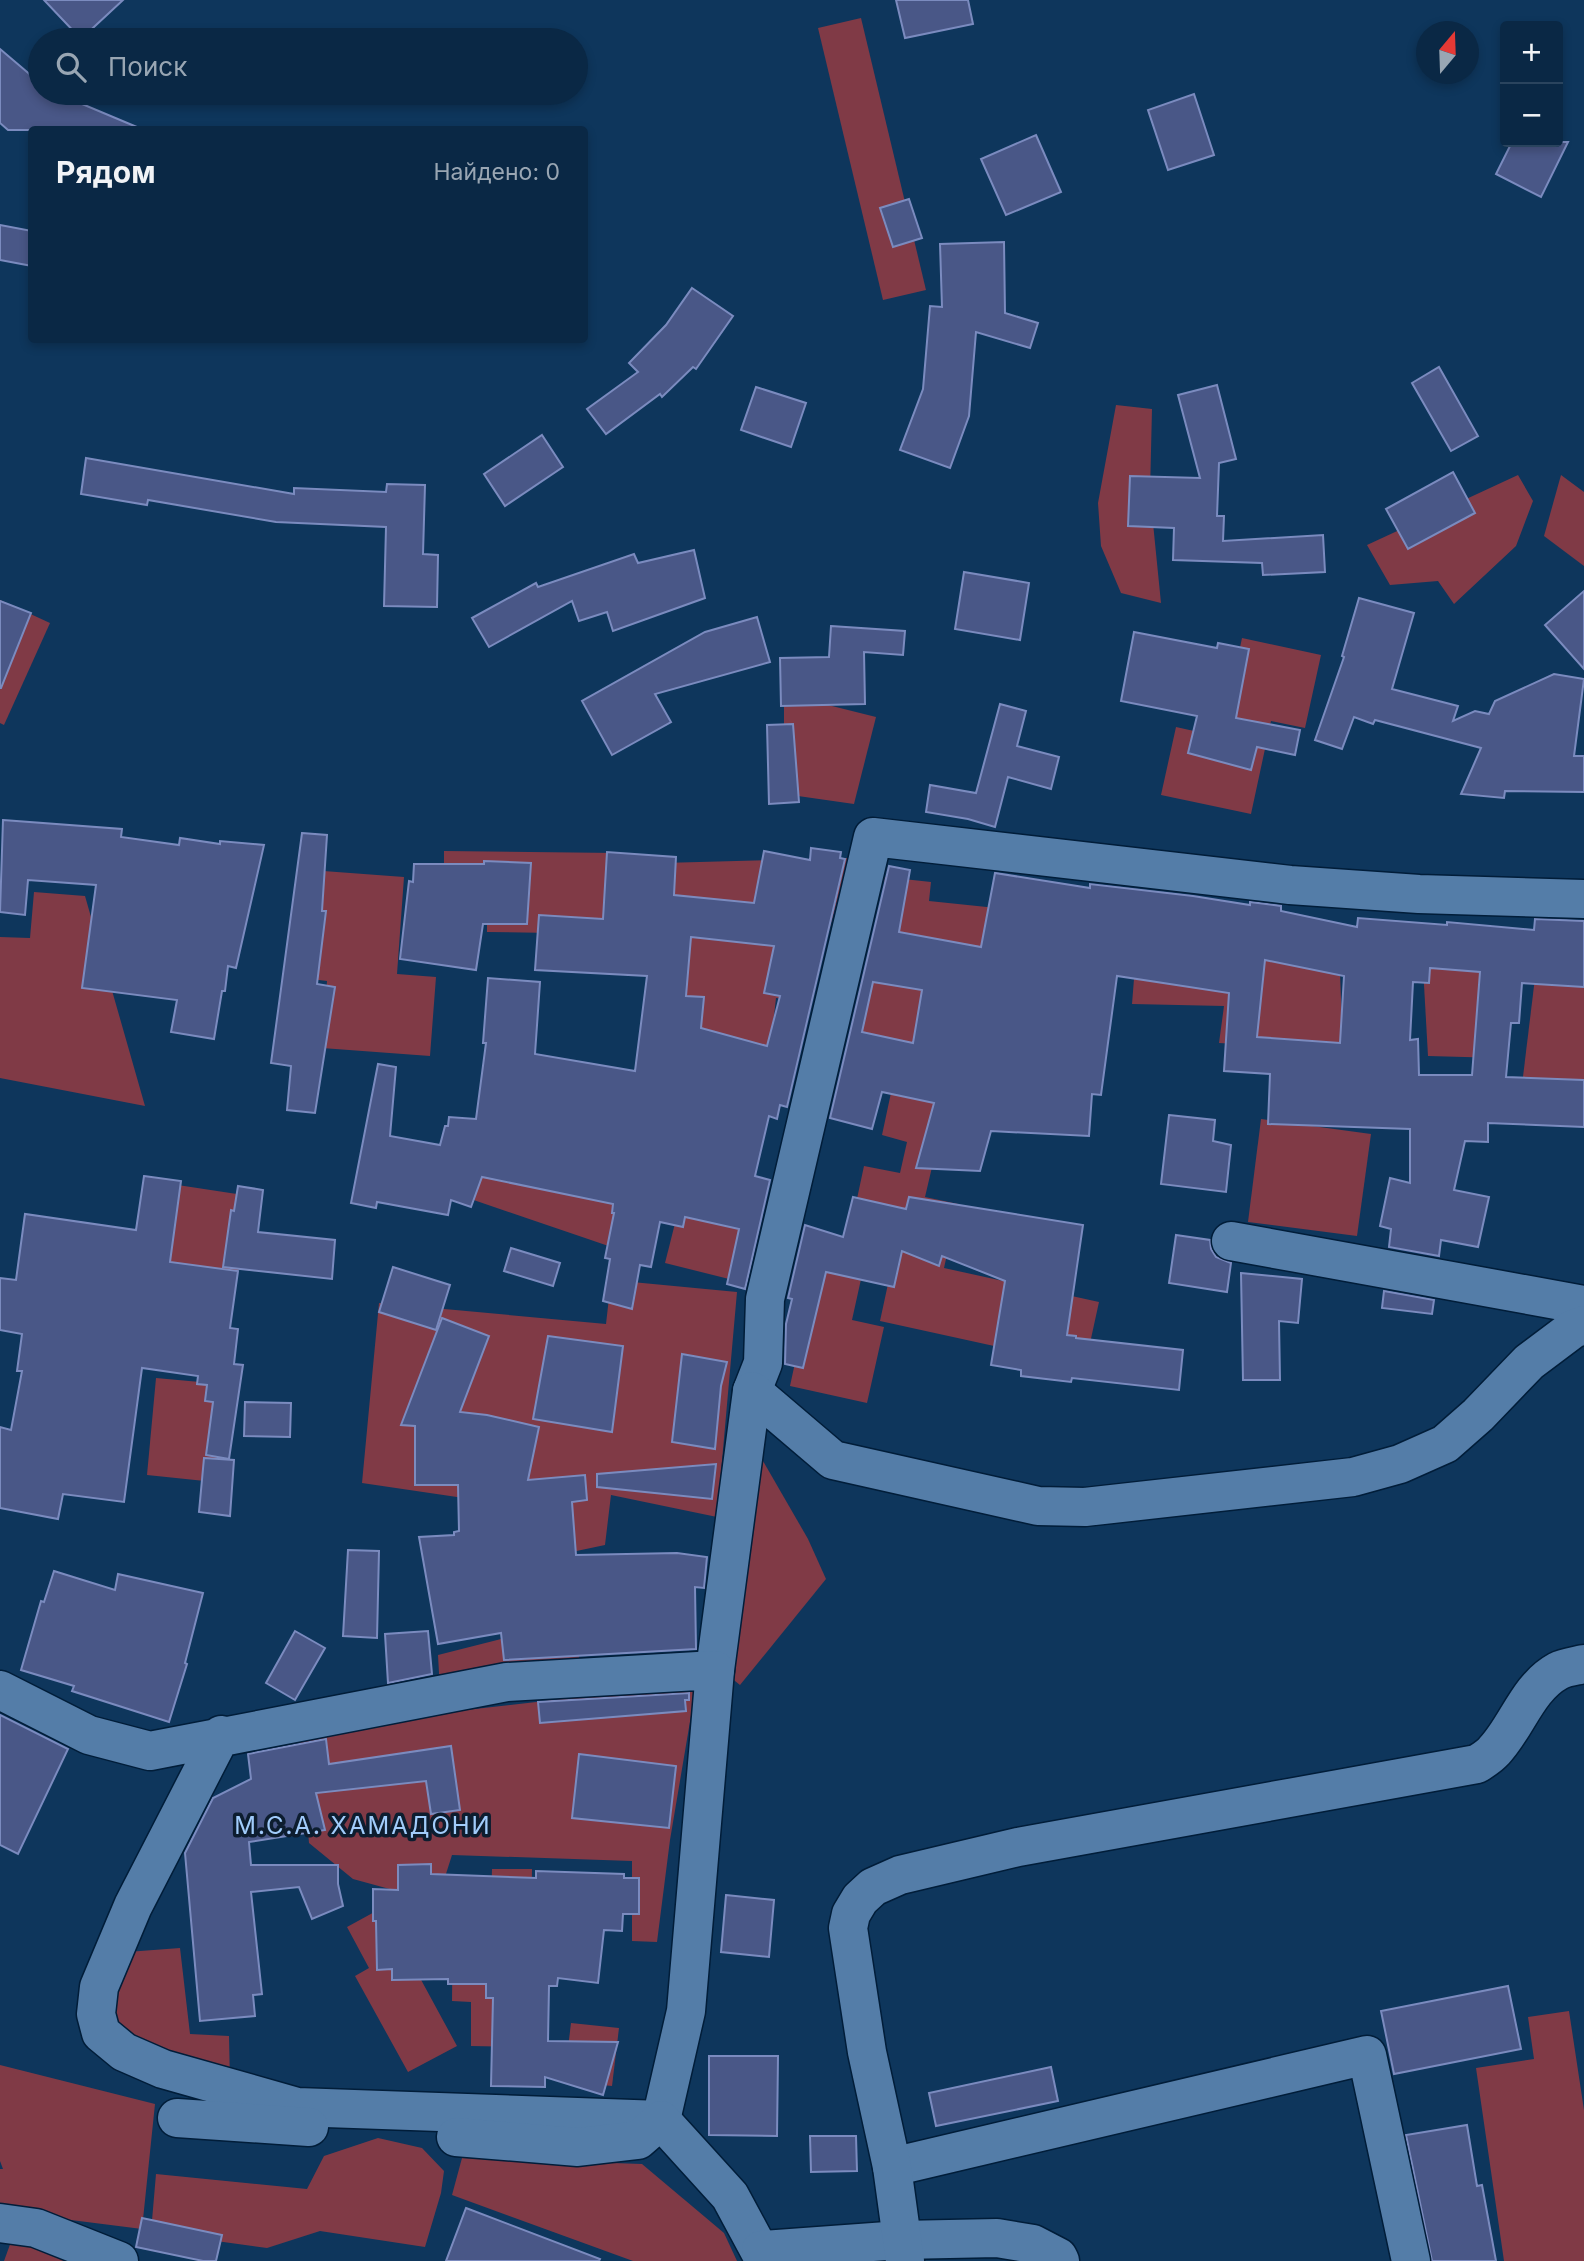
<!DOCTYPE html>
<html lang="ru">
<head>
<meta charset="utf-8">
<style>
	:root { --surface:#0a2845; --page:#183450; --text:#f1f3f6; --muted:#99a6b3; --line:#2a445e }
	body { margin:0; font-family:Inter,sans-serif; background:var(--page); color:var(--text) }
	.controls { position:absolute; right:21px; top:21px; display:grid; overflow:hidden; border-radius:7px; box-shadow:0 4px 10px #0003 }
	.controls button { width:63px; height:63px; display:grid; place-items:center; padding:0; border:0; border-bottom:2px solid var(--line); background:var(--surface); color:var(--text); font:35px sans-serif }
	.compass { position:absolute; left:1416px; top:21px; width:63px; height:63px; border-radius:50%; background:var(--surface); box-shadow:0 4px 10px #0003; rotate:19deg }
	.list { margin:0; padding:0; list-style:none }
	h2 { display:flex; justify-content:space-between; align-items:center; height:91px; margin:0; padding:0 28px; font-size:30px }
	h2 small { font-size:23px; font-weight:400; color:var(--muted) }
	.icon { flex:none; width:38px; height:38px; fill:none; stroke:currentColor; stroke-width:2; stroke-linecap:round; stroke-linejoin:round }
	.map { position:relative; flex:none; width:1584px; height:2261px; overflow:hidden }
	.search { position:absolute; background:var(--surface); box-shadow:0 4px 10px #0003; left:28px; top:28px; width:560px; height:77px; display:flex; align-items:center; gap:18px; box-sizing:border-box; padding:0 24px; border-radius:38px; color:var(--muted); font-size:26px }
	.panel { position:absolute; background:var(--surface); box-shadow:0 4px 10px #0003; left:28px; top:126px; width:560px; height:217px; border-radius:7px }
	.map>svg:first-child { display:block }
	.green { fill:#803a46 }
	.building { fill:#495787; stroke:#7b8bbf; stroke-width:2; fill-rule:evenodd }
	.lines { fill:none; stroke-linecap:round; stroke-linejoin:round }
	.minor-casing { stroke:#011d39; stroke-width:41 }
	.minor { stroke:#547da8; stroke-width:38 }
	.labels { text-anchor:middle; stroke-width:7; stroke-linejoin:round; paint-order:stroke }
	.quarter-label { font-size:24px; letter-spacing:2px; fill:#a1ccfb; stroke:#0d1d2f }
</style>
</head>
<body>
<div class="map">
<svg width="1584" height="2261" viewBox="0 0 1584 2261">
	<rect width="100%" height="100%" fill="#0e365c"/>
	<g class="green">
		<path d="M861,18l65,272 -43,10 -65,-272z"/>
		<path d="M1116,405l36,4 -2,84 11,110 -40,-10 -20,-47 -3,-43z"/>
		<path d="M1518,475l15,26 -17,45 -62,58 -16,-23 -48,4 -23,-40z"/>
		<path d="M1561,475l23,17v74l-40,-30z"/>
		<path d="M0,600l50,23 -46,102 -4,-2z"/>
		<path d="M1242,638l79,17 -16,73 -34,-7 -20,93 -90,-19 15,-68 45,10z"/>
		<path d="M784,694l92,23 -22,87 -70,-10z"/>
		<path d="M444,851l173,2 -1,81 -129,-2v-30h-43z"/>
		<path d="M849,858l-40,144 -33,-4 -6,53 -109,-36 1,-152z"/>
		<path d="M310,870l94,7 -7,97 39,3 -6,79 -108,-8 5,-67 -25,-3z"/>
		<path d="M885,877l46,5 -2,19 77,8 -6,53 -122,-13z"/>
		<path d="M34,892l51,4 60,210 -145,-28v-141l30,1z"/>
		<path d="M1138,929l201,18 4,103 -124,-7 5,-37 -92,-2z"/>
		<path d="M1539,945l45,6v150l-63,-8z"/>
		<path d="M1501,959v99l-73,-2 -5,-89z"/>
		<path d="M863,974l126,27 -53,149 -11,47 33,7 -14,64 155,34 -14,64 -205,-45 19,-88 -47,-11 12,-56 36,7 7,-31 -25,-7 13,-61 -51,-12z"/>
		<path d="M459,1118l196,66 -23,70 -170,-58 -16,-39z"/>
		<path d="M1261,1119l110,15 -14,102 -109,-14z"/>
		<path d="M689,1168l72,18 -24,95 -72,-18z"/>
		<path d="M158,1182l92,14 -18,114 -91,-15z"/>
		<path d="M823,1233l46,10 -17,77 32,7 -17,76 -77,-17z"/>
		<path d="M611,1280l126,12 -20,225 -106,-22 -6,50 -38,8 14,120 -141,18 -2,-36 75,-19 -29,-135 -122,-18 17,-180 227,21z"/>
		<path d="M156,1378l77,7 -9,98 -77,-8z"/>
		<path d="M763,1461l45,78 18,40 -86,106 -15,-12 21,-163z"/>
		<path d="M696,1686l-26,154 -13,102 -25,-1v-80l-180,-6 -15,47 -84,-23 -44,-36 -10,-114 368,-42z"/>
		<path d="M492,1869h40l-3,178 -58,-1v-44l-19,-1 1,-95h38z"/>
		<path d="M400,1898l13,67 44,81 -49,26 -53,-96 14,-8 -22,-41z"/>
		<path d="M180,1948l10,86 39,2 1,47 -122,-57 19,-74z"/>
		<path d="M1569,2011l15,99v151h-80l-28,-193 58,-9 -6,-42z"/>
		<path d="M571,2023l48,5 -7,58 -48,-5z"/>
		<path d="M0,2065l155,39 -13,125 -142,-18v-42h3l-3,-8z"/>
		<path d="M378,2138l44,10 22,23 -3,22 -16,54 -105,-16 -53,17 -116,-16 5,-58 151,15 17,-33z"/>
		<path d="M462,2158l180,6 82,69 13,28h-104l-181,-66z"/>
		<path d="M12,2239l57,22h-65z"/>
	</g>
	<g class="building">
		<path d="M44,0h79l-42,39z"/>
		<path d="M896,0h72l5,24 -68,14z"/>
		<path d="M0,49l40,34v10h16l88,37h-136l-8,-7z"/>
		<path d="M1194,94l20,61 -46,15 -20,-60z"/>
		<path d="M1036,135l25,57 -55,23 -25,-56z"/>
		<path d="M1512,142h56l-27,55 -45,-23z"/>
		<path d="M909,199l13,39 -29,9 -13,-39z"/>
		<path d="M0,225l32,6v35l-32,-6z"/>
		<path d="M1004,242l1,71 33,10 -8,25 -54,-16 -7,84 -19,52 -50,-18 23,-61 7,-83 12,1 -2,-63z"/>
		<path d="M692,288l41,28 -37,53 -3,-2 -31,30 -2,-3 -54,40 -19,-25 51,-37 -9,-9 37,-38z"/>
		<path d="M1439,367l39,69 -27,15 -39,-68z"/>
		<path d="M1217,385l19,74 -17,4 -2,53h7l-1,25 100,-6 2,37 -62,3 -1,-12 -89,-3 1,-32 -46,-2 2,-50 70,2 -22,-83z"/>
		<path d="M756,387l50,16 -15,44 -50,-17z"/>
		<path d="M542,435l21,32 -58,39 -21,-32z"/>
		<path d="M86,458l208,36v-6l92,4 1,-8 38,1 -2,69 15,1 -1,52 -53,-1 2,-79 -110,-5 -128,-22 -1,5 -66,-11z"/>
		<path d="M1453,472l22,41 -67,36 -22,-40z"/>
		<path d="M694,550l11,48 -92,33 -6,-19 -28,9 -7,-20 -83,46 -17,-29 64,-35 2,4 96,-33 4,9z"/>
		<path d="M964,572l65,11 -9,57 -65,-11z"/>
		<path d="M1584,591v78l-39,-44z"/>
		<path d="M1359,598l55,15 -22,76 66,17 -5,15 22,-10 14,3 6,-13 59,-27 30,5 -10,77h10v36l-79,-1 -1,7 -43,-4 20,-46 -106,-28 -2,4 -19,-7 -12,32 -27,-9 29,-83 -2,-1z"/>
		<path d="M0,601l31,12 -30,75h-1z"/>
		<path d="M757,617l13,45 -115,32 16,28 -59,33 -30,-54 123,-69z"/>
		<path d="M831,626l74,5 -2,24 -39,-3 1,52 -84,2 -1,-48 49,-1z"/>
		<path d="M1134,632l83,16 1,-5 31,6 -13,69 64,12 -5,25 -38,-8 -6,23 -63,-17 9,-37 -76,-15z"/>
		<path d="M1000,704l26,7 -9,35 42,11 -8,32 -43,-12 -13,50 -27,-8 -42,-7 4,-27 46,8z"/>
		<path d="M793,724l6,78 -30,2 -2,-79z"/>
		<path d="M3,820l119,9 -1,8 58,8 1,-7 40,6v-3l44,4 -28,123 -8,-2 -3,25h-3l-8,48 -43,-7 6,-32 -95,-12 14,-103 -68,-5 -3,35 -25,-3z"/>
		<path d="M302,833l25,2 -5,76h4l-9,73 18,3 -20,126 -28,-3 4,-44 -20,-3z"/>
		<path d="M811,848l30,4 -1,6 5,1 -58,248 -7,-2 -3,14 -8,-3 -14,60 15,4 -25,109 -18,-5 12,-55 -54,-12 -2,10 -23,-5 -9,45 -11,-2 -8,44 -29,-8 7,-42 -5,-1 9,-45h-2l1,-9 -131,-27 -11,30 -20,-7 -3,15 -71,-13 -1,6 -25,-5 27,-139 18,3 -6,69 50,9 5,-19h3l1,-9 27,2 10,-76h-3l5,-65 52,4 -5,72 100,17 12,-95 -112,-6 4,-55 64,4 4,-67 69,5 -2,38 80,8 10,-52 46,9zM691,937l83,9 -10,47 16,3 -13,50 -66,-18 3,-31 -18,-1z"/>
		<path d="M484,861l47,2 -4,61h-44l-7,46 -76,-11 9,-78 4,1 1,-18h70z"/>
		<path d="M889,866l21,4 -11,62 82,15 14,-74 95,15v-4l103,12 57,9v-3l31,4v5l76,16 1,-9 89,7v-3l87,8 1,-11 49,2v66l-62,-4 -3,40h-8l-5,54 78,3v47l-96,-4v19l-23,-1 -11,49 35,7 -11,50 -37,-7 -2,16 -50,-9 2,-18 -11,-3 10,-48 20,5v-54l-142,-5 2,-50 -46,-3 5,-78 -112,-17 -16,119 -9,-1 -3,42 -98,-5 -11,40 -64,-3 18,-65 -52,-11 -10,37 -42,-11zM1265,960l79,16 -4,67 -83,-6zM1430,968l50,4 -8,103h-53l-1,-36 -8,1 3,-58 16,1zM873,982l49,8 -9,53 -51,-11z"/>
		<path d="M1169,1115l46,5 -2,21 18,4 -5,47 -65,-8z"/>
		<path d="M144,1176l37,5 -11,81 68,9 -8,57 8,1 -4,35 9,1 -14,94 -23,-4 7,-53 -8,-1 2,-16 -10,-1 1,-8 -56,-8 -18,134 -61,-8 -5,25 -58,-11v-81l11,3 11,-59h-5l5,-37 -22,-4v-52l16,2 9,-66 111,16z"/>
		<path d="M238,1186l25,4 -5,42 77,8 -3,39 -109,-12 8,-57 3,1z"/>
		<path d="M853,1197l53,12 3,-12 174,28 -16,110 9,1v2l107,12 -4,40 -107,-12 -1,4 -50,-6v-6l-30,-5 14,-84 -63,-25 -3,10 -37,-15 -8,36 -68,-15 -23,96 -18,-4 1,-40 6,-25 -4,-1 17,-73 38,12z"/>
		<path d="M1176,1235l34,5 1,9 5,8 15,6 -4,29 -58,-9z"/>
		<path d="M511,1248l49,15 -7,23 -49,-15z"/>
		<path d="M393,1267l57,18 -14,45 -57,-18z"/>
		<path d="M1241,1273l61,6 -4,44 -19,-2 1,59h-37z"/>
		<path d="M1384,1291l50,9 -2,14 -50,-6z"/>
		<path d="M442,1318l47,18 -29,76 27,3 52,12 -11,53 57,-5 2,25 -15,2 4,53 101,-2 30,4 -3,31 -9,-1 1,62 -192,11 -3,-27 -63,11 -19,-107 35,-2v-3l5,-1 -1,-46h-43v-59l-14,-1z"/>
		<path d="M548,1336l75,10 -11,86 -79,-13z"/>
		<path d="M682,1354l45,8 -6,24 -6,63 -43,-7z"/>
		<path d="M245,1402l46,1 -1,34 -46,-1z"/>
		<path d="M204,1458l30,2 -4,56 -31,-4z"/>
		<path d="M716,1464l-4,35 -115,-12v-13z"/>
		<path d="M348,1550l31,1 -2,87 -34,-2z"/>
		<path d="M54,1571l61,19 3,-16 85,19 -18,70 2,1 -18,58 -97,-31 2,-5 -53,-16 20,-69 3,1z"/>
		<path d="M295,1631l30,17 -30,52 -29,-17z"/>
		<path d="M428,1631l4,43 -44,9 -3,-49z"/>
		<path d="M689,1693v7h-4l1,11 -146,12 -2,-21z"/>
		<path d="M0,1715l68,34 -50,105 -18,-9z"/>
		<path d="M326,1739l3,25 122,-18 9,64 -29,4 -5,-33 -110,12 9,37 -76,12 2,23h87v19l5,22 -31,13 -13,-32 -48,5 11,102 -9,1 2,21 -55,5 -15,-168 28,-55 38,-19 -3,-25z"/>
		<path d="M579,1754l97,12 -7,62 -97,-10z"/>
		<path d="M431,1864v10l105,4v-7l88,3v4h15v36h-16l-1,17 -18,-1 -6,53 -40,-5 -1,8h-8l-1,55 70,1 -15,53 -58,-18v10l-54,-1 2,-88h-7v-14h-38v-5l-56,1v-11l-15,1 -1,-49h-3v-32l25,1v-25z"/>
		<path d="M726,1895l48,5 -5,57 -48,-5z"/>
		<path d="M1508,1986l13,63 -127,25 -13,-63z"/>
		<path d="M709,2056h69l-1,80 -68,-1z"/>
		<path d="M1051,2067l7,34 -122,25 -7,-33z"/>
		<path d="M1467,2125l10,61 5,-1 14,76h-64l-26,-126z"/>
		<path d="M810,2136h46l1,35 -46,1z"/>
		<path d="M466,2208l134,51 -1,2h-153z"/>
		<path d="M142,2218l80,17 -6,26h-13l-67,-14z"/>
	</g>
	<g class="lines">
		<g class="minor-casing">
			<g id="minor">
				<path d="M1231,1241l353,64"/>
				<path d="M752,1391l11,-28 2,-64 108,-462 417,48 129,9 165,5"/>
				<path d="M715,1670l37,-279 81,69 205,46 47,1 268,-30 47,-13 45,-20 33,-29 51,-53 44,-33 11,-4"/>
				<path d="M0,1690l89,45 61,16 357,-69 208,-12 -29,341 -25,109 -364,-13 -134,-38 -39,-17 -23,-19 -5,-19 3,-27 34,-81 88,-171"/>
				<path d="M177,2118l132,9"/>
				<path d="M456,2137l122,10 60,-7 23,-20 69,76 35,65"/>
				<path d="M892,2167l475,-112 44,206"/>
				<path d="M0,2223l36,5 83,33"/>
				<path d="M761,2250l140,-10 96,-2 36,6 25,13 2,4"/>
				<path d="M905,2261l-13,-94 -25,-115 -19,-124 3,-14 9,-15 13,-12 27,-12 118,-28 459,-83c6,-4 13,-8 17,-13 23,-24 33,-63 64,-80 7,-4 18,-5 26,-7"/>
			</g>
		</g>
		<use href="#minor" class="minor"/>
	</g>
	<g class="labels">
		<g class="quarter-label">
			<text x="363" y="1834">М.С.А. ХАМАДОНИ</text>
		</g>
	</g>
</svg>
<div class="controls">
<button>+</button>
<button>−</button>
</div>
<svg class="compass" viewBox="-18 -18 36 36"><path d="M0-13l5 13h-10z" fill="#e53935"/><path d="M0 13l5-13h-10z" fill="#99a6b3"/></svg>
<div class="search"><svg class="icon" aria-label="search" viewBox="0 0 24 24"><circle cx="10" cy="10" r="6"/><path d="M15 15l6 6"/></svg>Поиск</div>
<section class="panel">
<h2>Рядом<small>Найдено: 0</small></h2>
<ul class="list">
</ul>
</section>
</div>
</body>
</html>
